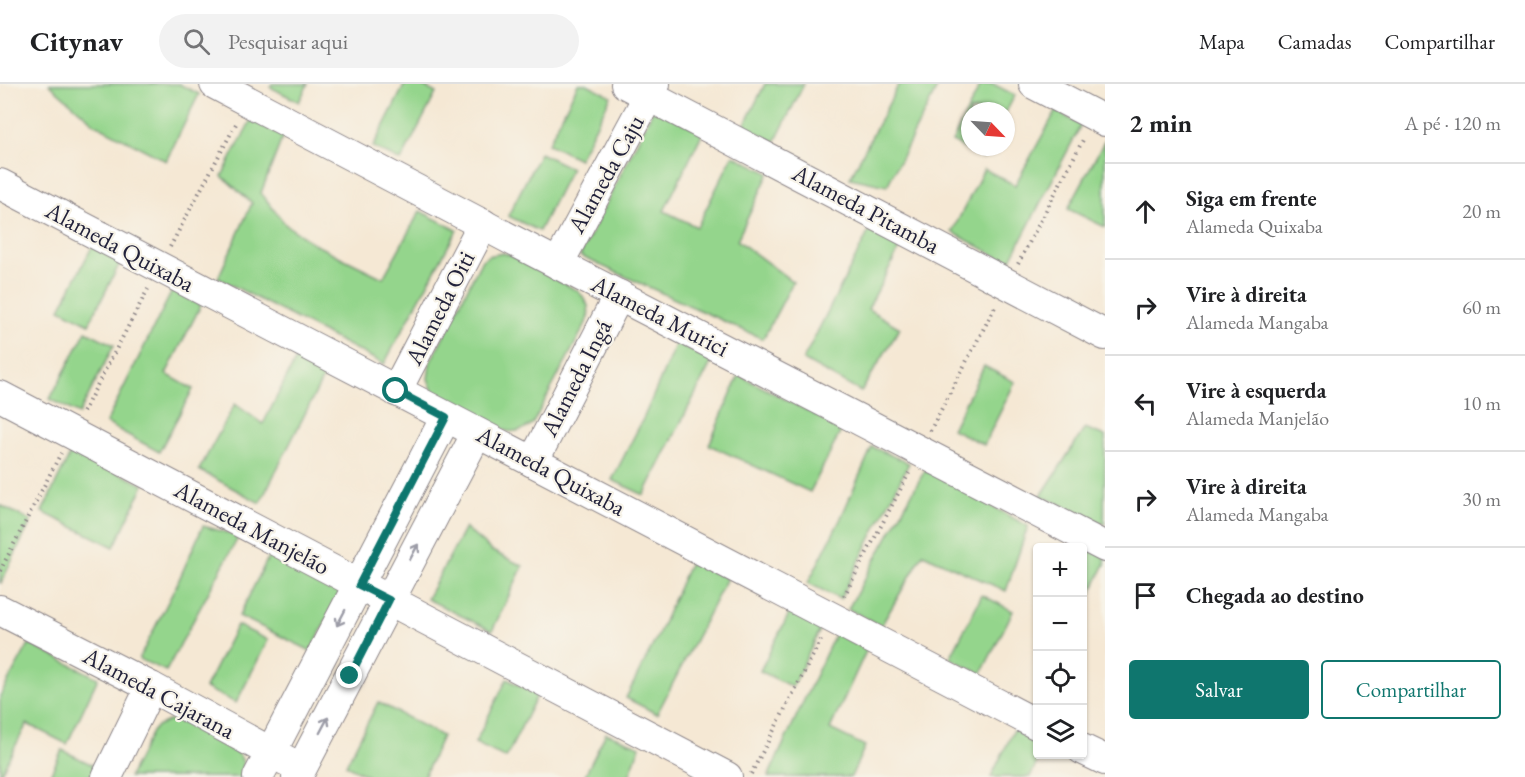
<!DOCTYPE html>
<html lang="pt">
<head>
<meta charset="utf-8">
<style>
	:root { --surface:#fff; --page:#f2f2f2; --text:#202124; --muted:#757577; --line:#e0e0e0; --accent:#0f766e }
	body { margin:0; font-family:"EB Garamond",serif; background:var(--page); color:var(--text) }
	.controls { position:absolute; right:18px; bottom:18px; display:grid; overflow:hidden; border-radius:6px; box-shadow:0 2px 4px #0004 }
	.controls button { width:54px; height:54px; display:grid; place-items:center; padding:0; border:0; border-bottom:2px solid var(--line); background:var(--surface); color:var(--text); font:30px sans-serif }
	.compass { position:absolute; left:961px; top:18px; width:54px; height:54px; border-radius:50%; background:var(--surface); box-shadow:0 2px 4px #0004; rotate:115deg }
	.stop { position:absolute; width:18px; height:18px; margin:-14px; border:4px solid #0f766e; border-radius:50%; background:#fff }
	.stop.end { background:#0f766e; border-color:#fff; box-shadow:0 2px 6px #0008 }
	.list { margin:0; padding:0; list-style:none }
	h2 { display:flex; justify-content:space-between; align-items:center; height:78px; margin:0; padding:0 24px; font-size:26px }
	h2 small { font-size:20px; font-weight:400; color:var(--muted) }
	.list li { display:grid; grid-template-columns:39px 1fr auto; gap:18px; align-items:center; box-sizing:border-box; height:96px; padding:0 24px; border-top:2px solid var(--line) }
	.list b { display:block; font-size:22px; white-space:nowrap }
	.list p { margin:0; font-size:20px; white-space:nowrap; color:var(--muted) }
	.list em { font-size:20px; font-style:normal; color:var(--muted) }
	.actions { display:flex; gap:12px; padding:18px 24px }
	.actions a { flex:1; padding:14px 0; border:2px solid var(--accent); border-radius:6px; text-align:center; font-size:21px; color:var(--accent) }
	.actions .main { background:var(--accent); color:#fff }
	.icon { flex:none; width:33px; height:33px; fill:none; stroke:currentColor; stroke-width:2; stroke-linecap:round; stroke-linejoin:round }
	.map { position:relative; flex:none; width:1105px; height:693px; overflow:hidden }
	header { display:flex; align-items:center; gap:36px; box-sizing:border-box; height:84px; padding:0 30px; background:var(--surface); border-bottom:2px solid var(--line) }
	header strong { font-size:28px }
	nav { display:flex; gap:33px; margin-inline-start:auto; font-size:21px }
	.search { width:420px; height:54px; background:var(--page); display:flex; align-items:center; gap:15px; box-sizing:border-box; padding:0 21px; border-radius:33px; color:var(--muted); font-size:22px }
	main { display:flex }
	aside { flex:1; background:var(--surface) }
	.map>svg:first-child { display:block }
	.green { fill:#94d58c; stroke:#5b7c64; stroke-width:1.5 }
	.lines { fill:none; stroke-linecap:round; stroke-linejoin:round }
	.minor-casing { stroke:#8c8588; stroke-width:32 }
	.path { stroke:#8c8588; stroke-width:4; stroke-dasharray:1.5 4.5; stroke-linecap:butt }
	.minor { stroke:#fff; stroke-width:30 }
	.oneway { stroke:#9c9ca7 }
	.route { stroke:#0f766e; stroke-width:8 }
	.labels { text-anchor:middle; stroke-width:4.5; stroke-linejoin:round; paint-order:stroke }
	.street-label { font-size:24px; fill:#22223b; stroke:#f7f3e8 }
</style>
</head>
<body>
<header>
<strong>Citynav</strong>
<div class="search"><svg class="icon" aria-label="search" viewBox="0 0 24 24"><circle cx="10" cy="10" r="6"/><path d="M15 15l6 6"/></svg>Pesquisar aqui</div>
<nav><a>Mapa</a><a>Camadas</a><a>Compartilhar</a></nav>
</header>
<main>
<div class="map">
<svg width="1105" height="693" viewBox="0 0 1105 693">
	<rect width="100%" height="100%" fill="#f7f3e8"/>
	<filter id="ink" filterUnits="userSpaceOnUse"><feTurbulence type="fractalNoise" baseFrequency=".0167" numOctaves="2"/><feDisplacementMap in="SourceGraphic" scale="12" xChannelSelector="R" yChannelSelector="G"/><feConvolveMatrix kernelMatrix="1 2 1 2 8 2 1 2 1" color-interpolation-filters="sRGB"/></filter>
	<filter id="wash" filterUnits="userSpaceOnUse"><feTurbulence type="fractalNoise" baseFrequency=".008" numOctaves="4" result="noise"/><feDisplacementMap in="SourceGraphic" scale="24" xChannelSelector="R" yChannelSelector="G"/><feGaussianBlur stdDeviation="1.35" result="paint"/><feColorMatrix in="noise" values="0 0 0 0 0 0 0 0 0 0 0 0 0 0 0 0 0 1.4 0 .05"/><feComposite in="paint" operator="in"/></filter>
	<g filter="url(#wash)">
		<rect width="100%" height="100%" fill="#f5e8d4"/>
		<g class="green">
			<path d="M49,0h130l20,10 -33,67 -71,-37z"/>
			<path d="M272,0h36l-9,18 -29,-15z"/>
			<path d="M405,0h14l17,9 -35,68 -28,-14z"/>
			<path d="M578,0h9l24,12 -32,63 -31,-15z"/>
			<path d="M765,0h39l-29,58 -31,-16z"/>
			<path d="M899,0h40l-52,102 -37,-8z"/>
			<path d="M981,0h12l22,11 -9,17 -36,-1v36h18l-5,11 -31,-16z"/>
			<path d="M654,24l49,24 -39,79 33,16 36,-72 36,18 -32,67 56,42 -30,57 -183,-83z"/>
			<path d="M1056,27l25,14 -72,138 -57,-31 32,-63 31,16z"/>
			<path d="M251,36l32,16 -22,57 25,32 30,20 67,33 37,-67 37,19 -73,134 -166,-86 34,-75 -30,-27z"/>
			<path d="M1105,56v87l-37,-18z"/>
			<path d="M540,69l31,15 -32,63 -31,-15z"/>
			<path d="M869,147l31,16 -32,62 32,19 -39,64 -58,-32z"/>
			<path d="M95,157l29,14 -35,69 -29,-15z"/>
			<path d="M503,169l7,2 66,35c12,9 16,21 9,35l-52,98c-8,7 -16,10 -27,8l-72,-37 -6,-15 2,-16 52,-103 6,-4z"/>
			<path d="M172,207l29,14 -35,69 27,15 -34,63 -53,-29z"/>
			<path d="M86,247l28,14 -35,69 -29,-15z"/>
			<path d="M676,259l37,16 -69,136 -32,-15 32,-63z"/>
			<path d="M298,271l29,15 -67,133 -61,-33 36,-66 28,20z"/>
			<path d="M984,282l31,16 -31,63 -32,-16z"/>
			<path d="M739,291l103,54 -32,63 -101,-47z"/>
			<path d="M1085,344l20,8 -1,88 -63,-28z"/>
			<path d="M872,363l37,16 -69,136 -32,-16 32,-63z"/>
			<path d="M72,366l72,35 -30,62 -72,-35z"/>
			<path d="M925,386l103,56 -22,65 -83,-37 -42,72 -33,-17z"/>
			<path d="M0,421l31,16 -30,62h-1z"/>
			<path d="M203,442l36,10 -73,135 -27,-12 38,-75z"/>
			<path d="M465,444l27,23 31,15 -31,65 -65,-32z"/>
			<path d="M1082,464l23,8v8l-22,45z"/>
			<path d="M270,470l72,35 -31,62 -72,-35z"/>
			<path d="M690,478l37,16 -70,136 -31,-16 32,-63z"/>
			<path d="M982,511l31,16 -32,63 -31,-16z"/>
			<path d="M792,524l31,16 -31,63 -32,-16z"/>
			<path d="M237,541l31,15 -32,63 -31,-15z"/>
			<path d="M835,550l32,15 -37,80 35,17 -14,31h-83z"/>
			<path d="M29,560l69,34 -31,66 -40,-20 -27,51v-79z"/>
			<path d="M507,595l30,16 -31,63 -31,-15z"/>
			<path d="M378,618l64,34 -18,41h-55l-23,-12z"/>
			<path d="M170,636c14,0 54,21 65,31 8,6 10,16 8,26h-114l23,-45 5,-6z"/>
			<path d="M1014,646l23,11 1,13 3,1 -11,22h-39z"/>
			<path d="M606,649l34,13 -11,31h-45z"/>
			<path d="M62,666l33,16 -5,11h-41z"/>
		</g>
	</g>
	<g filter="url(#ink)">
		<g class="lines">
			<g class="minor-casing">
				<g id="minor">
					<path d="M215,0l322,169 568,294"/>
					<path d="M626,0l479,251"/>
					<path d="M1034,0l71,37"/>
					<path d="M0,100l1038,541"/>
					<path d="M558,180l97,-180"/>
					<path d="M396,307l87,-167"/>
					<path d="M0,312l727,381"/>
					<path d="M533,378l86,-167"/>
					<path d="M0,526l151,77 136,74"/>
					<path d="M1082,665l23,11"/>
					<path d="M107,693l44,-90"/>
					<path d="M258,693l188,-360"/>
					<path d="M297,693l180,-344"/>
				</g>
			</g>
			<g class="path">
				<path d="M170,163l67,-125"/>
				<path d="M1018,180l66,-126"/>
				<path d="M83,328l65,-123"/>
				<path d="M930,347l66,-126"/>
				<path d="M0,487l61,-118"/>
				<path d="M844,512l65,-123"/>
				<path d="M751,690l70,-134"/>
			</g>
			<use href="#minor" class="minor"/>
		</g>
		<defs><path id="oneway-shaft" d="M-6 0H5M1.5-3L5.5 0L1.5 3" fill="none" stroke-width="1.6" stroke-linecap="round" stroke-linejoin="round" transform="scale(1.5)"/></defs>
		<g class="oneway">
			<use href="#oneway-shaft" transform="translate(414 468) rotate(-62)"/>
			<use href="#oneway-shaft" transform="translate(341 534) rotate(118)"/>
			<use href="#oneway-shaft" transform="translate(324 641) rotate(-62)"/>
		</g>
	</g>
	<g class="lines" filter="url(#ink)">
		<path class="route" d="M350,592l39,-76 -30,-15 87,-168 -50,-26"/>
	</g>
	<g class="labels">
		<g class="street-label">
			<text transform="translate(606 90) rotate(-61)" y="8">Alameda Caju</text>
			<text transform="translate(866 125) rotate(28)" y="8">Alameda Pitamba</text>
			<text transform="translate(120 163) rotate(28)" y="8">Alameda Quixaba</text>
			<text transform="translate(440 224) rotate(-63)" y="8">Alameda Oiti</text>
			<text transform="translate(660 232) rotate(27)" y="8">Alameda Murici</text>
			<text transform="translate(576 294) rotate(-63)" y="8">Alameda Ingá</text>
			<text transform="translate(551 387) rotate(28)" y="8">Alameda Quixaba</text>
			<text transform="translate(252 444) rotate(28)" y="8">Alameda Manjelão</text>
			<text transform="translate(159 609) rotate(28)" y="8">Alameda Cajarana</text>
		</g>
	</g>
</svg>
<div class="controls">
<button>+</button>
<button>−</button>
<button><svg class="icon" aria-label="locate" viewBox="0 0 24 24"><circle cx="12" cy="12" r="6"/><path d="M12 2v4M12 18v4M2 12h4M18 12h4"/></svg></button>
<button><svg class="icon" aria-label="layers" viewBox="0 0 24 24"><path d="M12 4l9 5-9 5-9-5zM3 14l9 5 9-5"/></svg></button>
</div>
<svg class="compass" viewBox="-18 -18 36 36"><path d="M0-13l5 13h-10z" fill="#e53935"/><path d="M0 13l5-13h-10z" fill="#757577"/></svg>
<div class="stop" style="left:396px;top:307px"></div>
<div class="stop end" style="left:350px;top:592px"></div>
</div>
<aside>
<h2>2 min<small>A pé · 120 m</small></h2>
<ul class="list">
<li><svg class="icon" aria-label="ahead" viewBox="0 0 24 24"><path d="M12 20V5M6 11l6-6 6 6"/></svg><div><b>Siga em frente</b><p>Alameda Quixaba</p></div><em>20 m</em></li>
<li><svg class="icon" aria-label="right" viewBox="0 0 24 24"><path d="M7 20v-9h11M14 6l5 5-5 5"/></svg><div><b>Vire à direita</b><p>Alameda Mangaba</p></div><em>60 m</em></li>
<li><svg class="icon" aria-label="left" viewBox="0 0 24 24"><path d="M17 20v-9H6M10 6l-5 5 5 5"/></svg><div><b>Vire à esquerda</b><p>Alameda Manjelão</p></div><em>10 m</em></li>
<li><svg class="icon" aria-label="right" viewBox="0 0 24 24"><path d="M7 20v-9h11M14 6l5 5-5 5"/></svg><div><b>Vire à direita</b><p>Alameda Mangaba</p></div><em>30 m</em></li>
<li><svg class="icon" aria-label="arrive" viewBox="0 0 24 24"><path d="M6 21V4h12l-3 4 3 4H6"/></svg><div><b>Chegada ao destino</b></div></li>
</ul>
<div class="actions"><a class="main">Salvar</a><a>Compartilhar</a></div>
</aside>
</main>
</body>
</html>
